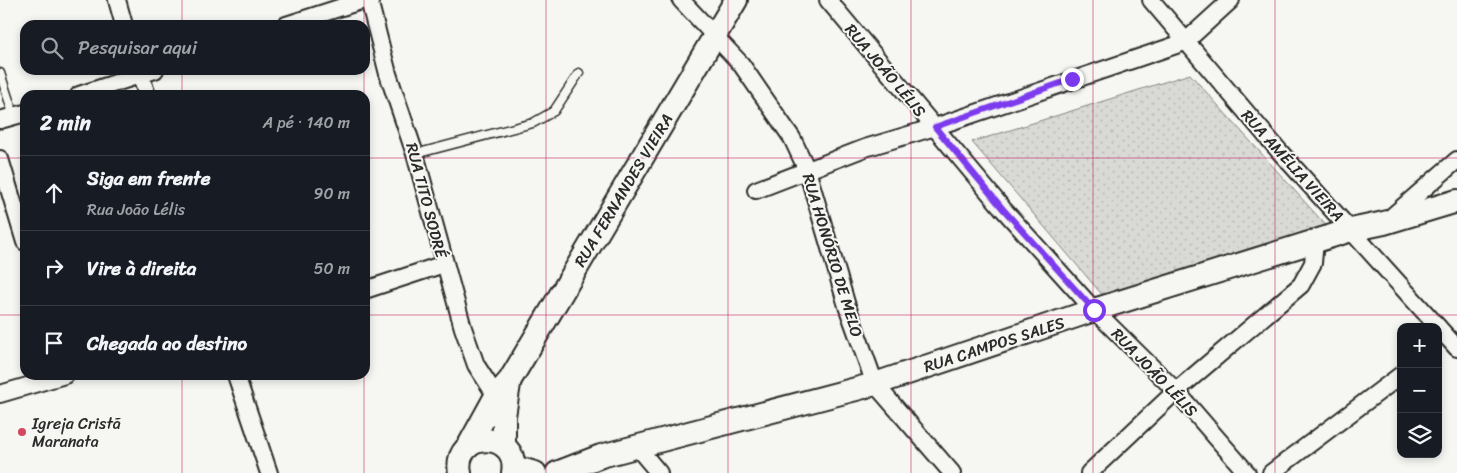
<!DOCTYPE html>
<html lang="pt">
<head>
<meta charset="utf-8">
<style>
	:root { --surface:#171b24; --page:#242831; --text:#f1f3f6; --muted:#9ea1a6; --line:#363941 }
	body { margin:0; font-family:Sriracha,sans-serif; background:var(--page); color:var(--text) }
	.controls { position:absolute; right:15px; bottom:15px; display:grid; overflow:hidden; border-radius:10px; box-shadow:0 2px 8px #0003 }
	.controls button { width:45px; height:45px; display:grid; place-items:center; padding:0; border:0; border-bottom:1px solid var(--line); background:var(--surface); color:var(--text); font:25px sans-serif }
	.stop { position:absolute; width:15px; height:15px; margin:-11px; border:4px solid #7c3aed; border-radius:50%; background:#fff }
	.stop.end { background:#7c3aed; border-color:#fff; box-shadow:0 1px 5px #0008 }
	.list { margin:0; padding:0; list-style:none }
	h2 { display:flex; justify-content:space-between; align-items:center; height:65px; margin:0; padding:0 20px; font-size:21px }
	h2 small { font-size:16px; font-weight:400; color:var(--muted) }
	.list li { display:grid; grid-template-columns:32px 1fr auto; gap:15px; align-items:center; box-sizing:border-box; height:75px; padding:0 20px; border-top:1px solid var(--line) }
	.list b { display:block; font-size:19px; white-space:nowrap }
	.list p { margin:0; font-size:16px; white-space:nowrap; color:var(--muted) }
	.list em { font-size:16px; font-style:normal; color:var(--muted) }
	.icon { flex:none; width:28px; height:28px; fill:none; stroke:currentColor; stroke-width:2; stroke-linecap:round; stroke-linejoin:round }
	.map { position:relative; flex:none; width:1457px; height:473px; overflow:hidden }
	.search { position:absolute; background:var(--surface); box-shadow:0 2px 8px #0003; left:20px; top:20px; width:350px; height:55px; display:flex; align-items:center; gap:12px; box-sizing:border-box; padding:0 18px; border-radius:15px; color:var(--muted); font-size:19px }
	.panel { position:absolute; background:var(--surface); box-shadow:0 2px 8px #0003; left:20px; top:90px; width:350px; height:290px; border-radius:15px }
	.map>svg:first-child { display:block }
	.grass { fill:url(#grass-dots); stroke:#828280 }
	.lines { fill:none; stroke-linecap:round; stroke-linejoin:round }
	.lane-casing { stroke:#2b2b2b; stroke-width:11 }
	.street-casing { stroke:#2b2b2b; stroke-width:20 }
	.secondary-casing { stroke:#2b2b2b; stroke-width:26 }
	.lane { stroke:#f6f6f2; stroke-width:8 }
	.street { stroke:#f6f6f2; stroke-width:16 }
	.secondary { stroke:#f6f6f2; stroke-width:22 }
	.route { stroke:#7c3aed; stroke-width:6 }
	.grid { fill:none; stroke:#c2185b; stroke-width:1; stroke-opacity:0.55 }
	.poi-dot { fill:#d1495b; stroke:#f6f6f2; stroke-width:2 }
	.labels { text-anchor:middle; stroke-width:4; stroke-linejoin:round; paint-order:stroke }
	.street-label { font-size:16px; fill:#2b2b2b; stroke:#f6f6f2 }
	.poi-label { font-size:16px; fill:#2b2b2b; stroke:#f6f6f2; text-anchor:start }
</style>
</head>
<body>
<div class="map">
<svg width="1457" height="473" viewBox="0 0 1457 473">
	<defs>
		<pattern id="grass-dots" width="8" height="8" patternUnits="userSpaceOnUse" patternTransform="scale(1.25)"><rect width="8" height="8" fill="#d9d9d5"/><path d="M2 2h.1M6 6h.1" fill="none" stroke="#babab7" stroke-width="1.8" stroke-linecap="round"/></pattern>
	</defs>
	<rect width="100%" height="100%" fill="#f6f6f2"/>
	<filter id="ink" filterUnits="userSpaceOnUse"><feTurbulence type="fractalNoise" baseFrequency=".02" numOctaves="2"/><feDisplacementMap in="SourceGraphic" scale="10" xChannelSelector="R" yChannelSelector="G"/><feConvolveMatrix kernelMatrix="1 2 1 2 8 2 1 2 1" color-interpolation-filters="sRGB"/></filter>
	<g filter="url(#ink)">
		<path class="grass" d="M1190,74l140,156 -225,68 -133,-156z"/>
		<g class="lines">
			<g class="lane-casing">
				<g id="lane">
					<path d="M0,73l14,43"/>
					<path d="M415,154l118,-31 21,-12 25,-38"/>
				</g>
			</g>
			<g class="street-casing">
				<g id="street">
					<path d="M117,0l7,25"/>
					<path d="M369,0l19,74 27,80 48,174 13,37 20,31"/>
					<path d="M681,0l60,64 51,74 15,32 40,136 28,78 77,89"/>
					<path d="M828,0l175,209 91,101 82,81 71,82"/>
					<path d="M1151,0l129,152 158,175"/>
					<path d="M286,25l78,-25"/>
					<path d="M139,70l8,25"/>
					<path d="M79,95l76,-25"/>
					<path d="M0,120l25,-7"/>
					<path d="M0,159l25,83"/>
					<path d="M756,190l109,-42 70,-21 250,-85 46,-42"/>
					<path d="M1389,219l68,-59"/>
					<path d="M365,290l79,-26"/>
					<path d="M1438,327l19,21"/>
					<path d="M236,375l33,98"/>
					<path d="M0,394l65,-19"/>
					<path d="M637,447l22,26"/>
					<path d="M1089,473l87,-82 125,-106 12,-22 2,-22"/>
					<path d="M1271,473l130,-98"/>
				</g>
			</g>
			<g class="secondary-casing">
				<g id="secondary">
					<path d="M504,446v-30l5,-32"/>
					<path d="M468,447l28,-51 14,-16 226,-380"/>
					<path d="M514,467l21,6"/>
					<path d="M460,473c-8,-43 60,-44 53,0"/>
					<path d="M557,473l44,-17 274,-72 219,-74 257,-80 33,-7 73,-22"/>
				</g>
			</g>
			<use href="#lane" class="lane"/>
			<use href="#street" class="street"/>
			<use href="#secondary" class="secondary"/>
		</g>
	</g>
	<g class="lines" filter="url(#ink)">
		<path class="route" d="M1072,79l-137,48 68,82 91,101"/>
	</g>
	<path class="grid" d="M182,0v25M364,0v25M546,0v473M728,0v473M911,0v473M1093,0v473M1275,0v473M182,70v25M364,70v25M0,158h25M365,158h1092M0,315h25M365,315h1092M182,375v98M364,375v98"/>
	<circle class="poi-dot" cx="22" cy="432" r="5"/>
	<g class="labels">
		<g class="street-label">
			<text transform="translate(886 70) rotate(50)" y="6">RUA JOÃO LÉLIS</text>
			<text transform="translate(1293 165) rotate(48)" y="6">RUA AMÉLIA VIEIRA</text>
			<text transform="translate(623 190) rotate(-59)" y="6">RUA FERNANDES VIEIRA</text>
			<text transform="translate(427 200) rotate(75)" y="6">RUA TITO SODRÉ</text>
			<text transform="translate(833 255) rotate(73)" y="6">RUA HONÓRIO DE MELO</text>
			<text transform="translate(994 344) rotate(-18)" y="6">RUA CAMPOS SALES</text>
			<text transform="translate(1155 372) rotate(46)" y="6">RUA JOÃO LÉLIS</text>
		</g>
		<g class="poi-label">
			<text x="32" y="429">Igreja Cristã<tspan x="32" dy="18">Maranata</tspan></text>
		</g>
	</g>
</svg>
<div class="controls">
<button>+</button>
<button>−</button>
<button><svg class="icon" aria-label="layers" viewBox="0 0 24 24"><path d="M12 4l9 5-9 5-9-5zM3 14l9 5 9-5"/></svg></button>
</div>
<div class="stop" style="left:1094px;top:310px"></div>
<div class="stop end" style="left:1072px;top:79px"></div>
<div class="search"><svg class="icon" aria-label="search" viewBox="0 0 24 24"><circle cx="10" cy="10" r="6"/><path d="M15 15l6 6"/></svg>Pesquisar aqui</div>
<section class="panel">
<h2>2 min<small>A pé · 140 m</small></h2>
<ul class="list">
<li><svg class="icon" aria-label="ahead" viewBox="0 0 24 24"><path d="M12 20V5M6 11l6-6 6 6"/></svg><div><b>Siga em frente</b><p>Rua João Lélis</p></div><em>90 m</em></li>
<li><svg class="icon" aria-label="right" viewBox="0 0 24 24"><path d="M7 20v-9h11M14 6l5 5-5 5"/></svg><div><b>Vire à direita</b></div><em>50 m</em></li>
<li><svg class="icon" aria-label="arrive" viewBox="0 0 24 24"><path d="M6 21V4h12l-3 4 3 4H6"/></svg><div><b>Chegada ao destino</b></div></li>
</ul>
</section>
</div>
</body>
</html>
